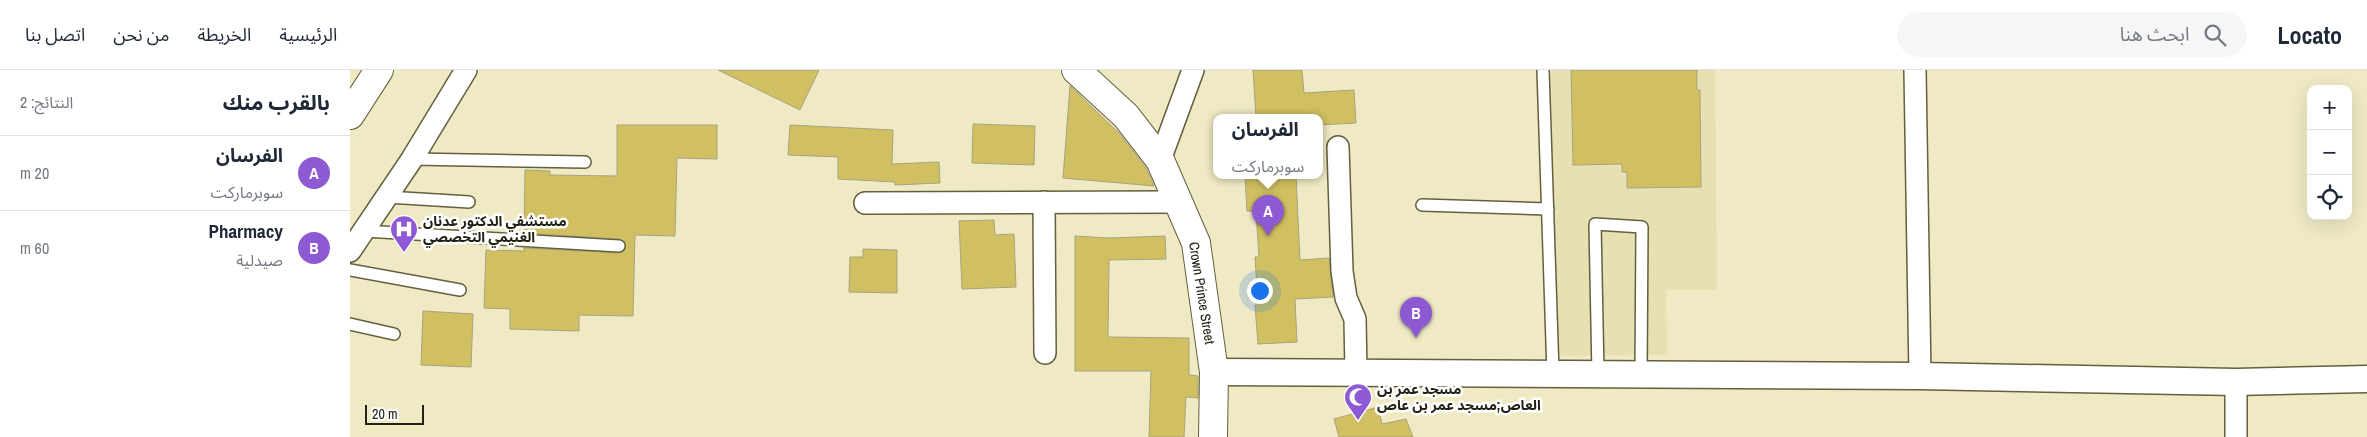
<!DOCTYPE html>
<html lang="ar">
<head>
<meta charset="utf-8">
<style>
	:root { --surface:#fff; --page:#f6f6f7; --text:#1f2937; --muted:#747a83; --line:#e0e1e3; --accent:#8d5ad3 }
	body { margin:0; font-family:"Archivo Narrow","Noto Sans Arabic",sans-serif; background:var(--page); color:var(--text); direction:rtl }
	.controls { position:absolute; right:15px; top:15px; display:grid; overflow:hidden; border-radius:10px; box-shadow:0 5px 20px #0002 }
	.controls button { width:45px; height:45px; display:grid; place-items:center; padding:0; border:0; border-bottom:1px solid var(--line); background:var(--surface); color:var(--text); font:25px sans-serif }
	.scale { position:absolute; left:15px; bottom:12px; width:59px; box-sizing:border-box; padding-left:5px; border:2px solid #232113; border-top:0; font-size:14px; line-height:18px; white-space:nowrap; color:#232113; -webkit-text-stroke:4px #fff; paint-order:stroke }
	.you { position:absolute; left:909px; top:220px; width:18px; height:18px; margin:-12px; border:4px solid #fff; border-radius:50%; background:#1a73e8; box-shadow:0 0 0 8px #1a73e833 }
	.badge { display:grid; place-items:center; width:32px; height:32px; border-radius:50%; background:var(--accent); color:#fff; font-size:16px; font-weight:700 }
	.pin { position:absolute; translate:-50% -41px; filter:drop-shadow(0 1px 2px #0008) }
	.pin::after { content:''; position:absolute; top:26px; width:18px; height:15px; background:inherit; clip-path:polygon(0 0,100% 0,50% 100%) }
	.popup { position:absolute; left:863px; top:44px; width:110px; height:65px; box-sizing:border-box; display:grid; place-content:center; border-radius:10px; background:var(--surface); filter:drop-shadow(0 1px 4px #0005); font-size:16px; white-space:nowrap; color:var(--muted) }
	.popup b { font-size:19px; color:var(--text) }
	.popup::after { content:''; position:absolute; left:50%; top:100%; margin-left:-10px; border:10px solid transparent; border-top-color:var(--surface) }
	.list { margin:0; padding:0; list-style:none }
	h2 { display:flex; justify-content:space-between; align-items:center; height:65px; margin:0; padding:0 20px; font-size:21px }
	h2 small { font-size:16px; font-weight:400; color:var(--muted) }
	.list li { display:grid; grid-template-columns:32px 1fr auto; gap:15px; align-items:center; box-sizing:border-box; height:75px; padding:0 20px; border-top:1px solid var(--line) }
	.list b { display:block; font-size:19px; white-space:nowrap }
	.list p { margin:0; font-size:16px; white-space:nowrap; color:var(--muted) }
	.list em { font-size:16px; font-style:normal; color:var(--muted) }
	.icon { flex:none; width:28px; height:28px; fill:none; stroke:currentColor; stroke-width:2; stroke-linecap:round; stroke-linejoin:round }
	.map { position:relative; flex:none; width:2017px; height:367px; overflow:hidden; direction:ltr }
	header { display:flex; align-items:center; gap:30px; box-sizing:border-box; height:70px; padding:0 25px; background:var(--surface); border-bottom:1px solid var(--line) }
	header strong { font-size:24px }
	nav { display:flex; gap:28px; margin-inline-start:auto; font-size:18px }
	.search { width:350px; height:45px; background:var(--page); display:flex; align-items:center; gap:12px; box-sizing:border-box; padding:0 18px; border-radius:28px; color:var(--muted); font-size:19px }
	main { display:flex }
	aside { flex:1; background:var(--surface) }
	.map>svg:first-child { display:block }
	.built { fill:#e7e0b3 }
	.building { fill:#d0c061; stroke:#a8a37f }
	.lines { fill:none; stroke-linecap:round; stroke-linejoin:round }
	.service-casing { stroke:#645f3d; stroke-width:14 }
	.minor-casing { stroke:#645f3d; stroke-width:24 }
	.tertiary-casing { stroke:#645f3d; stroke-width:29 }
	.secondary-casing { stroke:#645f3d; stroke-width:30 }
	.trunk-casing { stroke:#645f3d; stroke-width:30 }
	.service { stroke:#fff; stroke-width:11 }
	.minor { stroke:#fff; stroke-width:21 }
	.tertiary { stroke:#fff; stroke-width:26 }
	.secondary { stroke:#fff; stroke-width:28 }
	.trunk { stroke:#fff; stroke-width:28 }
	.labels { text-anchor:middle; stroke-width:5; stroke-linejoin:round; paint-order:stroke }
	.poi-label { font-size:14px; font-weight:bold; fill:#232113; stroke:#fff; text-anchor:start }
	.street-label { font-size:14px; fill:#232113; stroke:#fff }
</style>
</head>
<body>
<header>
<strong>Locato</strong>
<div class="search"><svg class="icon" aria-label="search" viewBox="0 0 24 24"><circle cx="10" cy="10" r="6"/><path d="M15 15l6 6"/></svg>ابحث هنا</div>
<nav><a>الرئيسية</a><a>الخريطة</a><a>من نحن</a><a>اتصل بنا</a></nav>
</header>
<main>
<div class="map">
<svg width="2017" height="367" viewBox="0 0 2017 367">
	<rect width="100%" height="100%" fill="#efe9c4"/>
	<path class="built" d="M1201,0h164l2,220h-51l1,65 -112,1z"/>
	<g class="building">
		<path d="M368,0h101l-19,40z"/>
		<path d="M903,0h49l2,23 50,-3 2,33 -37,2v-8h-63z"/>
		<path d="M1221,0h126v20h3l1,97 -74,1v-16h-5v-8l-49,1z"/>
		<path d="M720,16l49,47 27,35 8,18 -91,-8z"/>
		<path d="M623,54l62,2 -1,39 -62,-2z"/>
		<path d="M267,55h100v34l-40,-1 -2,78 -40,-1 -2,81 -54,-1v16l-69,-2v-20l-26,-1 2,-58 38,1v-3l95,5 6,-3v-8l-6,-3 -95,-6 1,-63 25,1v4l67,1z"/>
		<path d="M440,55l103,5 -1,34 47,-2 1,21 -45,2v-3l-57,-3v-22l-50,-2z"/>
		<path d="M895,105h51l4,85 29,-2 4,39 -38,2 2,43 -39,2 -3,-39h3l-3,-48h4l-3,-46h-9z"/>
		<path d="M644,150l1,15 19,-1 2,53 -54,2 -3,-68z"/>
		<path d="M725,166l34,2 56,-2 1,23 -57,1 -1,77 81,1v37l9,1v22l-12,-1 -2,40h-35l2,-66h-76z"/>
		<path d="M513,179l34,1v43l-48,-1 1,-35h13z"/>
		<path d="M73,241l50,3 -2,53 -50,-2z"/>
		<path d="M1028,337l4,17 24,-5 7,18h-74l-5,-18z"/>
	</g>
	<g class="lines">
		<g class="service-casing">
			<g id="service">
				<path d="M1193,0l10,303"/>
				<path d="M62,89l173,3"/>
				<path d="M37,127l82,5"/>
				<path d="M1072,135l126,4"/>
				<path d="M14,161l255,15"/>
				<path d="M0,200l110,20"/>
				<path d="M0,254l44,10"/>
				<path d="M1248,304l-3,-150 47,3 -1,147"/>
			</g>
		</g>
		<g class="minor-casing">
			<g id="minor">
				<path d="M1565,0l5,306"/>
				<path d="M988,77l4,124 4,27 9,21 1,53"/>
				<path d="M810,90l33,-90"/>
				<path d="M694,132l1,151"/>
				<path d="M515,133l313,-1"/>
				<path d="M0,181l62,-92 54,-89"/>
				<path d="M1886,367v-55"/>
			</g>
		</g>
		<g class="tertiary-casing">
			<path id="tertiary" d="M864,302l706,4 316,6 131,-3"/>
		</g>
		<g class="secondary-casing">
			<path id="secondary" d="M726,0l50,46 34,44 36,83 18,129 -1,65"/>
		</g>
		<g class="trunk-casing">
			<path id="trunk" d="M0,45l29,-45"/>
		</g>
		<use href="#service" class="service"/>
		<use href="#minor" class="minor"/>
		<use href="#tertiary" class="tertiary"/>
		<use href="#secondary" class="secondary"/>
		<use href="#trunk" class="trunk"/>
	</g>
	<defs>
		<g id="hospital-pin" transform="scale(1.4375)"><path d="M0 17L-7.5 6A9.5 9.5 0 1 1 7.5 6Z" fill="#8d5ad3" stroke="#fff"/><path d="M-5-5h3v3.5h4V-5h3V5h-3V1.5h-4V5h-3Z" fill="#fff"/></g>
		<g id="mosque-pin" transform="scale(1.4375)"><path d="M0 17L-7.5 6A9.5 9.5 0 1 1 7.5 6Z" fill="#8d5ad3" stroke="#fff"/><path d="M3.5-4.9A6 6 0 1 0 3.5 4.9A5 5 0 1 1 3.5-4.9Z" fill="#fff"/></g>
	</defs>
	<g fill-rule="evenodd">
		<use href="#hospital-pin" x="54" y="159"/>
		<use href="#mosque-pin" x="1008" y="327"/>
	</g>
	<g class="labels">
		<g class="poi-label">
			<text x="73" y="156">مستشفي الدكتور عدنان<tspan x="73" dy="16">الغنيمي التخصصي</tspan></text>
			<text x="1027" y="324">مسجد عمر بن<tspan x="1027" dy="16">العاص;مسجد عمر بن عاص</tspan></text>
		</g>
		<g class="street-label">
			<text transform="translate(852 223) rotate(81)" y="5">Crown Prince Street</text>
		</g>
	</g>
</svg>
<div class="controls">
<button>+</button>
<button>−</button>
<button><svg class="icon" aria-label="locate" viewBox="0 0 24 24"><circle cx="12" cy="12" r="6"/><path d="M12 2v4M12 18v4M2 12h4M18 12h4"/></svg></button>
</div>
<div class="scale">20 m</div>
<div class="you"></div>
<div class="pin badge" style="left:918px;top:166px">A</div>
<div class="popup"><b>الفرسان</b>سوبرماركت</div>
<div class="pin badge" style="left:1066px;top:268px">B</div>
</div>
<aside>
<h2>بالقرب منك<small>النتائج: 2</small></h2>
<ul class="list">
<li><span class="badge">A</span><div><b>الفرسان</b><p>سوبرماركت</p></div><em>20 m</em></li>
<li><span class="badge">B</span><div><b>Pharmacy</b><p>صيدلية</p></div><em>60 m</em></li>
</ul>
</aside>
</main>
</body>
</html>
